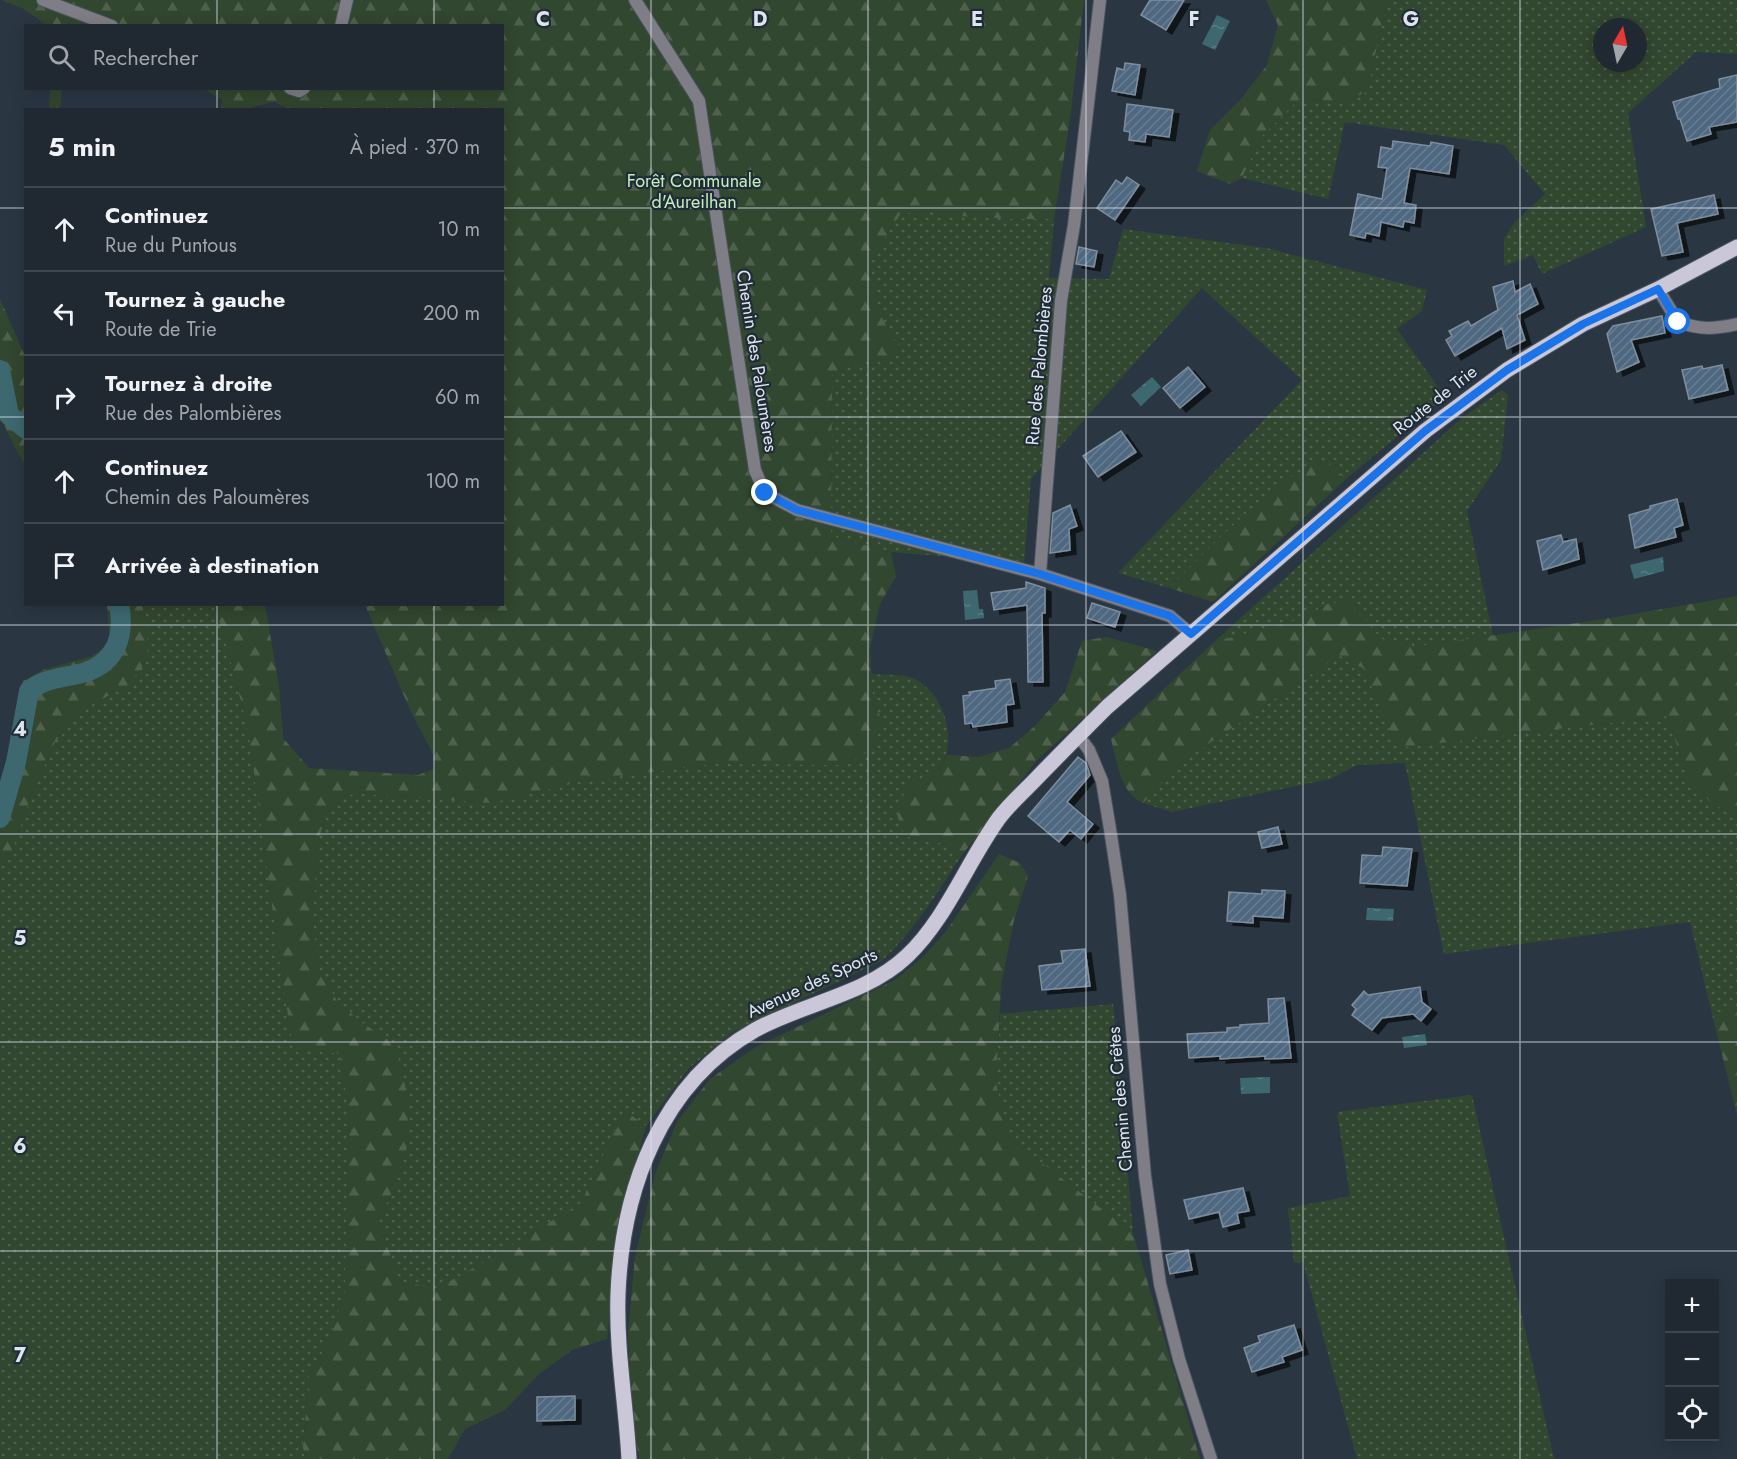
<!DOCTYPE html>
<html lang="fr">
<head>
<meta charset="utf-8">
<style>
	:root { --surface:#202932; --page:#28313a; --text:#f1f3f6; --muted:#a2a6ac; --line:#3d454d }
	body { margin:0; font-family:Jost,sans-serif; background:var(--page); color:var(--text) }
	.controls { position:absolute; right:18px; bottom:18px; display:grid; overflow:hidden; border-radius:0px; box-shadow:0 3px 15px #0003 }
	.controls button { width:54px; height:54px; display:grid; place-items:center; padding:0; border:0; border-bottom:2px solid var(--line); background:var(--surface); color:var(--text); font:30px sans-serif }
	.compass { position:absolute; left:1593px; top:18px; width:54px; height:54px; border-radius:50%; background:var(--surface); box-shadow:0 3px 15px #0003; rotate:9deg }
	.stop { position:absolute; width:18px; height:18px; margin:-14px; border:4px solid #1a73e8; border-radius:50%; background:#fff }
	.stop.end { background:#1a73e8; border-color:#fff; box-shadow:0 2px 6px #0008 }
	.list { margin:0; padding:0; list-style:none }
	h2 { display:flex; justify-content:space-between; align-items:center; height:78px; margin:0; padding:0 24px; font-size:26px }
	h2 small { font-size:20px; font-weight:400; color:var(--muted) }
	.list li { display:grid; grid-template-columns:39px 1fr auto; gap:18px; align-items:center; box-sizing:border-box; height:84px; padding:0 24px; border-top:2px solid var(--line) }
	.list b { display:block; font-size:22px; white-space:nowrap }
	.list p { margin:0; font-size:20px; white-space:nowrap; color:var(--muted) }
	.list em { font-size:20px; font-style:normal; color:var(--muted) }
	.icon { flex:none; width:33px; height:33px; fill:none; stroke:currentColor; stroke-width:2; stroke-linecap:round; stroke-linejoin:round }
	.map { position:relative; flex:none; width:1737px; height:1459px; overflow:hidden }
	.search { position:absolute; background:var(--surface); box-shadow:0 3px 15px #0003; left:24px; top:24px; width:480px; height:66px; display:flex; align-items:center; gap:15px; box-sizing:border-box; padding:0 21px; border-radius:0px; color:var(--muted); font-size:22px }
	.panel { position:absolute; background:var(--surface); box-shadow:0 3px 15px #0003; left:24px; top:108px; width:480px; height:498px; border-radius:0px }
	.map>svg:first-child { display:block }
	.grass { fill:url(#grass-dots); fill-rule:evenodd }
	.forest { fill:url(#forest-firs) }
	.water { fill:url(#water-ripples) }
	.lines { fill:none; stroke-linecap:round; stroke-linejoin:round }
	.canal { stroke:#3d6870; stroke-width:20 }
	.building { fill:url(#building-hatch); stroke:#7f8e9c; stroke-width:1.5; filter:url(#shadow) }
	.minor-casing { stroke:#47535e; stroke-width:14 }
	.primary-casing { stroke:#47535e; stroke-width:17 }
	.minor { stroke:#7f7e86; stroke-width:12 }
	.primary { stroke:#c9c7d8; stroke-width:15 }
	.route { stroke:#1a73e8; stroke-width:8 }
	.grid { fill:none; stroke:#dee5ed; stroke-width:1.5; stroke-opacity:0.55 }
	.labels { text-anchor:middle; stroke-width:4.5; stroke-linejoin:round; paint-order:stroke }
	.park-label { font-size:18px; fill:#c4eebc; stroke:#202c38 }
	.street-label { font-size:18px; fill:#dee5ed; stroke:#202c38 }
	.grid-label { font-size:20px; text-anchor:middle; font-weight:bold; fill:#dee5ed; stroke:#202c38; stroke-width:4.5; stroke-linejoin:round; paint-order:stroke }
</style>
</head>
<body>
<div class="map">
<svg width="1737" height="1459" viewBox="0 0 1737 1459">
	<defs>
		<pattern id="grass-dots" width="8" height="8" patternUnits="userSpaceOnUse" patternTransform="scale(1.5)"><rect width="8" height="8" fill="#32472f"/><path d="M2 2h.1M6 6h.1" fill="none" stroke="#4f614d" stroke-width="1.8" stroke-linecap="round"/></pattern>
		<pattern id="forest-firs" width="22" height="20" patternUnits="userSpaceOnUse" patternTransform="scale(1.5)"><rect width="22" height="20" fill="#32472f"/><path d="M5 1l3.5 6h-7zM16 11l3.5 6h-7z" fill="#4f614d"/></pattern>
		<pattern id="water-ripples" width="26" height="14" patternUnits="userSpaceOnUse" patternTransform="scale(1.5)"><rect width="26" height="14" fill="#3d6870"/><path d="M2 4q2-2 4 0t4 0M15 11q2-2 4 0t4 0" fill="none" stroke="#597d85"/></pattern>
		<pattern id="building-hatch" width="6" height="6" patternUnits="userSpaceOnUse" patternTransform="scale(1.5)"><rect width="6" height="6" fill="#4e6880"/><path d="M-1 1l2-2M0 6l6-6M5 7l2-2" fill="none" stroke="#677d92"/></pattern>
		<filter id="shadow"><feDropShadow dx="6" dy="4" stdDeviation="0" flood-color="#0009"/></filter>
	</defs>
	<rect width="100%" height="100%" fill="#2a3743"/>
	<g class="grass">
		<path d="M1387,0h350v54l-41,-2 -68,61 18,114 -104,47 -9,-19 -29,11v-27l10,-16 31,-29 -41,-49 -159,-23 -17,77 -86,-21 18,-40 38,-38 47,1 22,-9zM1602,27h36v36h-36z"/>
		<path d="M901,212l113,7h40l-5,59 60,1 14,-50 143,19 161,42 -5,21 -25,18 48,68 -98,81 -24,-17 -68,45 -86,82 -51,-15 184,-193 -100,-92 -171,191 -7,84 -133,-11 -60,-16 1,-162 32,-14 23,3 13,-14 -22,-38 -8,-49z"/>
		<path d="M1502,390l6,5 -7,65 -34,51 26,125 -80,11 -32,-8 -16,-19 -38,-16 -25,15 -88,23 248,-224z"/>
		<path d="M142,605h71l9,24 26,99 32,236 13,82 47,8 9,59 -4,179 -16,49 -20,34 -6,72 2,12h-305v-591l9,-10 23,-64 23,-52 34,-36 38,-20 21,-61z"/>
		<path d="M1339,655l25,14 34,79 269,-32 21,61 22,25 27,15v190l-24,11 -23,-96 -246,32 -39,-191 -48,2 -27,14 -158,33 -29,-9 40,-42z"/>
		<path d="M871,674c12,1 26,0 38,3 31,8 51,61 32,88 -5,9 -22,14 -31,20l-6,51 41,8 17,11c-24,36 -47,75 -79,105l-150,72 -45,37 -42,57 -22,-15 -43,92 -88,54 -57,33 -36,-9 -22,-59 15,-33 -32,-167 -24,-21 -20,-35 -4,-48 4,-75 13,-37 24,-13 136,10 93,-22 139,-18 125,2 35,-45 -9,-19z"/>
		<path d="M1113,1004l20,229 -124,-95 -13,-55 4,-69z"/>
		<path d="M1472,1095l82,364h-197l-54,-197 -9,1 -6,-55 62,-12 -13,-84z"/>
	</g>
	<g class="forest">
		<path d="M1,0h1083l-14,119 -16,100h-40l-113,-6 -31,49 8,49 22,38 -13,14 -23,-3 -32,14 -1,162 60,16 5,24 -16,28 -10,44 3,53 9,19 -7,27 -28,18 -125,-2 -139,18 -93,22 -136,-10 -24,13 -13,37 -4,75 4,48 20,35 24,21 27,18 14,23 6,44 -1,39 -14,43 -15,33 22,59 36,8 57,-32 88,-54 43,-93 22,16 -27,98 -12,115 -35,11 -33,24 -34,36 -40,19 -17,30h-143l-2,-12 6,-72 20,-34 16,-49 4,-179 -9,-59 -47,-7 -13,-83 -32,-236 -26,-99 -9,-24h52l14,81 4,52 26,30 109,7 16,-6 -1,-15 -22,-42 -46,-107 137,-1v-494h-211l-17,-8 -22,5 -1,2h-30l1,-9 -18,-11 298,-1v-62h-425l-9,-3v2h-21l-25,-17z"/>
		<path d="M1266,0h121l-20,92 -22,9 -47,-1 -38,38 -18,40 -12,6 -33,-13 13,-41 31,-31 26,-34 11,-40z"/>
		<path d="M50,89h12l-2,20h-11z"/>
		<path d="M0,299l25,57v108l-10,-16 -15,-32z"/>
		<path d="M1323,460l24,18 -134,124 -44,-14c44,-42 98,-104 154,-128z"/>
		<path d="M1737,596v221l-27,-15 -22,-25 -21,-61 -269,32 -34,-79 -25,-14 -156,106 -40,42c-23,-10 -26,-42 -32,-64l103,-97 88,-23 25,-15 20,-3 18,19 16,19 32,8 198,-29z"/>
		<path d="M107,605h35l6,20 -1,36 -20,25 -38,20 -34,36 -23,52 -23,64 -9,10v-81l5,-11 18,-95 22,-12 48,-13 17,-14z"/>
		<path d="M1107,637l50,14 -119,108 -76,96 -17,-11 -41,-8 -9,-28 15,-23 30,-17 7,-13 32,2 30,-9 26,-22 30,-34 17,-51z"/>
		<path d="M999,854l21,9 8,13 -14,44 -13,66 -5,97 13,55 124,95 67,226h-561l-8,-57 -3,-70 7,-75 20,-83 22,-52 33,-43 46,-32 139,-67 29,-24 23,-26z"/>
		<path d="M1737,1007v108l-24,-97z"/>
	</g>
	<g class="water">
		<path d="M1217,15l13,6 -15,29 -13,-6z"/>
		<path d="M1152,377l9,10 -20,19 -10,-11z"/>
		<path d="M1663,557l1,14 -30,8 -4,-14z"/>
		<path d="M977,590l2,19h4l1,9 -19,2 -2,-29z"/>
		<path d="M1367,908l27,1 -1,12 -27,-1z"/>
		<path d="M1425,1034l2,11 -23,3 -2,-11z"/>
		<path d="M1270,1077v16l-29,1 -1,-16z"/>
	</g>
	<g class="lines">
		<g class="canal">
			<path d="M0,370l9,45 17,14"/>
			<path d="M0,818l16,-56 13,-71c16,-14 37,-13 57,-19 31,-11 39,-37 33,-68"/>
		</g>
	</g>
	<g class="building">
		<path d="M1150,0h34l-18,30 -25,-15z"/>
		<path d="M1125,63l15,2 -5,30 -23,-4 5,-23 7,2z"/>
		<path d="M1737,75v47l-28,5 2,7 -24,7 -7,-22h-2l-5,-17 47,-14 -1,-9z"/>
		<path d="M1127,104l46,6 -4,27 -23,-3 -1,8 -16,-2 1,-8 -6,-1z"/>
		<path d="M1393,141l37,5 1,-4 22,4 -4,28 -39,-6 -6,35 12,2 -2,18 -10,-2 -1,6 -22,-5 -2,14 -13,-3 -1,5 -15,-3 8,-41 24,5 5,-31 -9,-1 3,-20 11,2z"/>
		<path d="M1127,177l12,8 -24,35 -18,-12 19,-28 6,4z"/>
		<path d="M1714,195l4,19 -41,9 6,29 -21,4 -11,-47z"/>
		<path d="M1079,247l18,4 -3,16 -18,-3z"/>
		<path d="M1513,281l2,11 15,-8 8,20 -21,11 8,25 -18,9 -5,-21 -47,28 -9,-16 6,-4 -3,-5 19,-10 3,5 27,-16 -5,-23z"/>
		<path d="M1662,316l3,17 -34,7 8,22 -22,10 -10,-38 6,-8z"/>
		<path d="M1722,365l6,25 -39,9 -7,-29 20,-4 1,3z"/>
		<path d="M1188,367l17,20 -25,21 -17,-20z"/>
		<path d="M1121,431l15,21 -38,25 -15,-21z"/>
		<path d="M1677,499l6,26 -9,3 2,9 -41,11 -6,-33 21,-6v-3z"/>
		<path d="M1070,505l7,21 -8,3 1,21 -20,3 3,-40z"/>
		<path d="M1561,535l2,7 13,-3 3,20 -36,11 -6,-29z"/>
		<path d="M1026,582l19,6v25h-3l1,69h-15l-1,-77 -33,5 -3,-17 35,-5z"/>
		<path d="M1092,603l28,9 -5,15 -28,-9z"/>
		<path d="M1010,679l4,25 -8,1 1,17 -34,5 -1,-4 -7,1 -2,-28 7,-1 -1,-3 27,-4 -1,-7z"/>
		<path d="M1078,757l8,6 4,12 -23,27 26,22 -12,15 -11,-9 -11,12 -31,-26z"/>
		<path d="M1278,827l4,17 -20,4 -4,-16z"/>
		<path d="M1383,847l29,2 -5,37 -47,-3 2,-28 20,1z"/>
		<path d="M1262,890l23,1 -2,27 -30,-2v7l-26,-2 2,-29 33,2z"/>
		<path d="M1085,949l5,37 -48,4 -3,-24 24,-3 -2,-12z"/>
		<path d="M1420,987l2,15 9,7 -10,12 -8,-7 -31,4 -10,12 -20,-15 4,-6 -4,-4 12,-14 4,4z"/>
		<path d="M1284,998l7,60 -26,1v-3l-45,3v-3l-31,2 -2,-24 40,-2v-4l13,-1v-2l29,-2 -1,-24z"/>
		<path d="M1243,1188l6,23 -12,2 2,10 -16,4 -4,-15 -30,7 -5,-19z"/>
		<path d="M1188,1250l4,20 -22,4 -4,-19z"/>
		<path d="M1294,1325l8,25 -20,7 2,5 -32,10 -8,-24 16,-6 -2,-6z"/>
		<path d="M575,1396v24l-38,1v-24z"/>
	</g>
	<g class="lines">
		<g class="minor-casing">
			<g id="minor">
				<path d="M43,0l69,26"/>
				<path d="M635,0l64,101 56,369 10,23 32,17 243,64"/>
				<path d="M1100,0l-26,225 -13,76 -21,273 130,42 21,18"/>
				<path d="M341,26l6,-26"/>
				<path d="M290,88l9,3 5,-3"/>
				<path d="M1658,289l20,33c23,8 35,7 59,2"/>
				<path d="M1078,735l11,15 13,31 8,48 10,66 25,281 15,108 19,75 32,100"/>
			</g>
		</g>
		<g class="primary-casing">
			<path id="primary" d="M629,1459c-3,-55 -13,-110 -11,-165 4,-104 42,-210 137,-264 49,-27 111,-35 152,-74 40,-38 60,-94 92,-138 9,-12 22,-24 33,-35 25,-26 50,-51 75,-76l318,-276 82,-61 76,-46 75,-35 79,-42"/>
		</g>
		<use href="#minor" class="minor"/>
		<use href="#primary" class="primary"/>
	</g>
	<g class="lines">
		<path class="route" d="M765,493l32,17 243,64 130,42 21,18 234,-203 82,-61 76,-46 75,-35 20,33"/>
	</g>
	<path class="grid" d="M217,0v26M434,0v26M651,0v1459M868,0v1459M1086,0v1459M1303,0v1459M1520,0v1459M217,88v22M434,88v22M0,208h26M502,208h1235M0,417h26M502,417h1235M217,604v855M434,604v855M0,625h1737M0,834h1737M0,1042h1737M0,1251h1737"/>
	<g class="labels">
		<g class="park-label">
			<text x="694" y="187">Forêt Communale<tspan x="694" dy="21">d'Aureilhan</tspan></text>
		</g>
		<g class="street-label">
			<text transform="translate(757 361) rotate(81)" y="6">Chemin des Paloumères</text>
			<text transform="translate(1039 366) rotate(-85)" y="6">Rue des Palombières</text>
			<text transform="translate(1435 400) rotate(-38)" y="6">Route de Trie</text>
			<text transform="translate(812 983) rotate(-25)" y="6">Avenue des Sports</text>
			<text transform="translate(1120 1099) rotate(-95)" y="6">Chemin des Crêtes</text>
		</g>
	</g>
	<g class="grid-label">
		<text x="543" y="26">C</text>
		<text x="760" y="26">D</text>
		<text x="977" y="26">E</text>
		<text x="1194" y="26">F</text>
		<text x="1411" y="26">G</text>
		<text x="20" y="736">4</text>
		<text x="20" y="945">5</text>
		<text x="20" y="1153">6</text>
		<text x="20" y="1362">7</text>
	</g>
</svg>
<div class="controls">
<button>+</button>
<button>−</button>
<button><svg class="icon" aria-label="locate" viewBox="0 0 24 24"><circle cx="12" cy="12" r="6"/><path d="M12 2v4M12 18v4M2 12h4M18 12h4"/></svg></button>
</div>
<svg class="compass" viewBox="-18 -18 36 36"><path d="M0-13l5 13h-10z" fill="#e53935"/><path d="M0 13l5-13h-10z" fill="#a2a6ac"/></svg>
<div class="stop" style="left:1678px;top:322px"></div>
<div class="stop end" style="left:765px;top:493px"></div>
<div class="search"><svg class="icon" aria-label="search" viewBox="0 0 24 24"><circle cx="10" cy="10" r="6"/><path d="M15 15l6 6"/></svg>Rechercher</div>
<section class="panel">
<h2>5 min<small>À pied · 370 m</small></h2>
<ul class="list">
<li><svg class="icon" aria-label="ahead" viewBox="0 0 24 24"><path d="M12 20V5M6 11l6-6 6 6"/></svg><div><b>Continuez</b><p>Rue du Puntous</p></div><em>10 m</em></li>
<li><svg class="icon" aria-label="left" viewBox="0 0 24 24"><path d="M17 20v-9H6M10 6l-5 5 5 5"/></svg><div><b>Tournez à gauche</b><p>Route de Trie</p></div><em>200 m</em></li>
<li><svg class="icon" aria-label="right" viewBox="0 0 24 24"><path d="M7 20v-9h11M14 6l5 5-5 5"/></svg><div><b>Tournez à droite</b><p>Rue des Palombières</p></div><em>60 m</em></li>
<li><svg class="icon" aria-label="ahead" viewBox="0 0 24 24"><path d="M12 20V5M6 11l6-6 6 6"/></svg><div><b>Continuez</b><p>Chemin des Paloumères</p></div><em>100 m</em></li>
<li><svg class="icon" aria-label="arrive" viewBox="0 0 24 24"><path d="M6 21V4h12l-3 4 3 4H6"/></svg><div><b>Arrivée à destination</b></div></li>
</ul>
</section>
</div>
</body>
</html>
